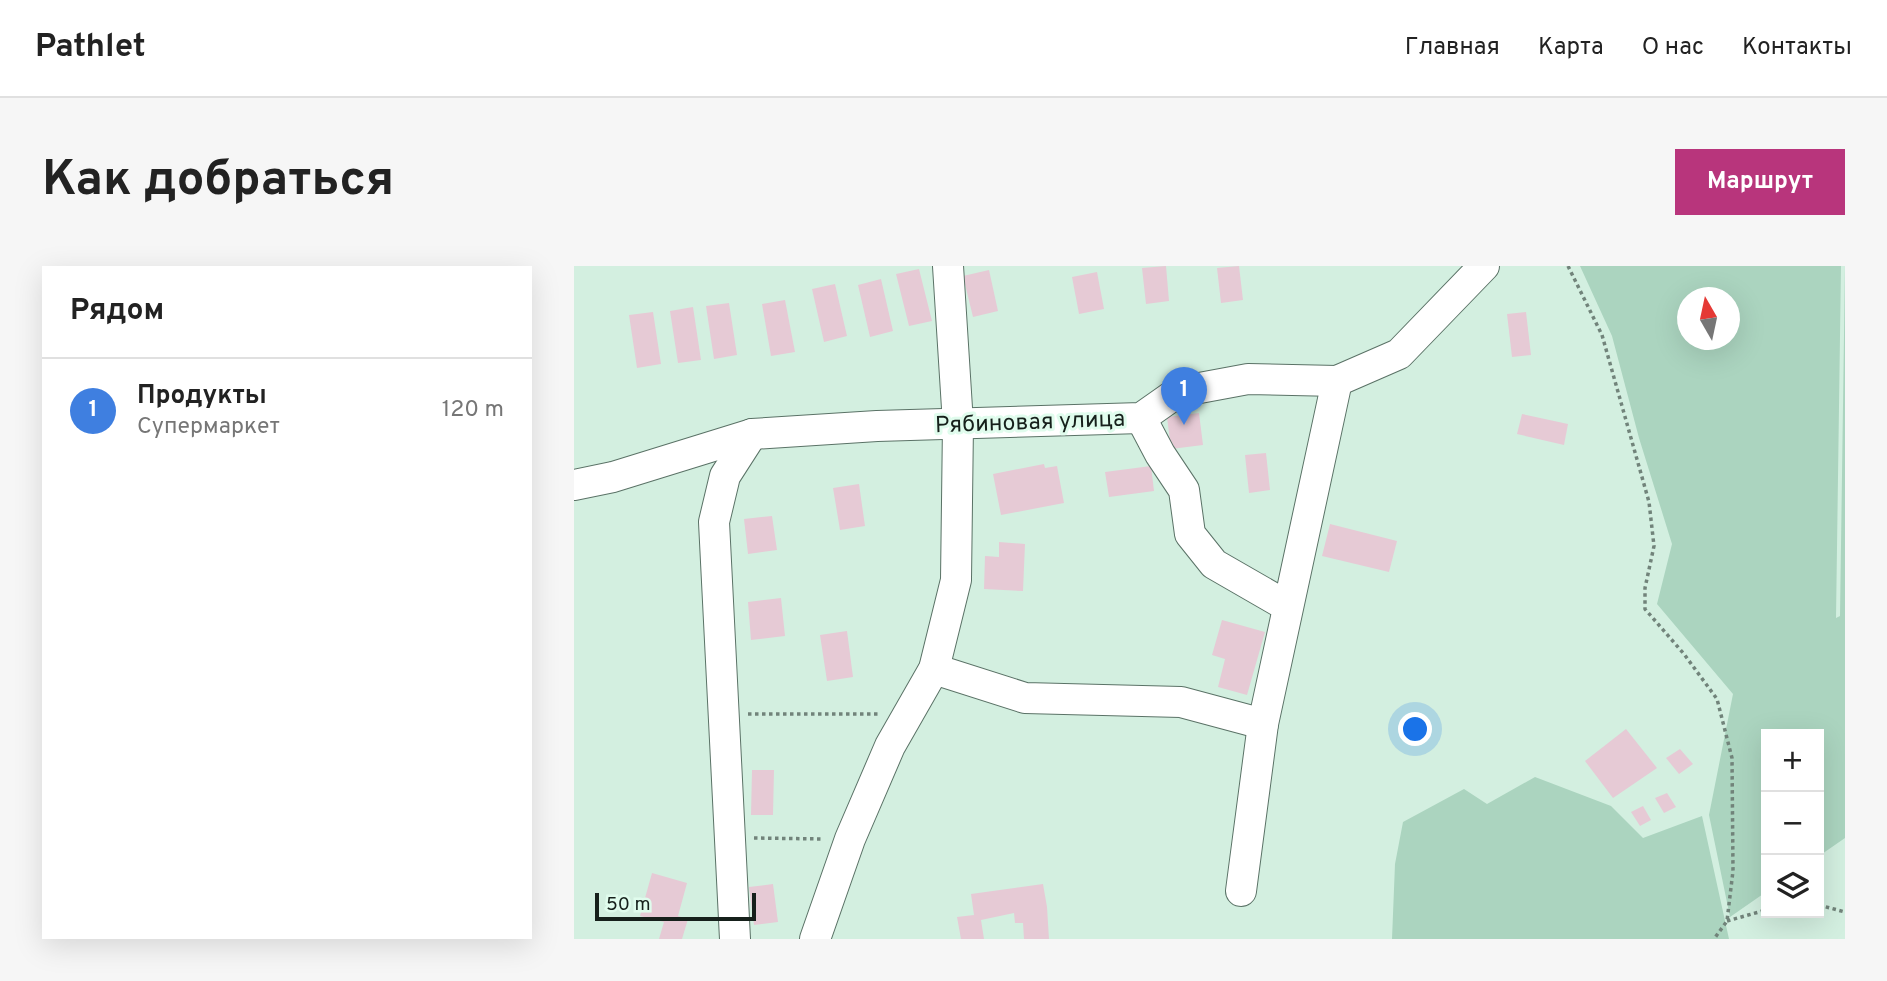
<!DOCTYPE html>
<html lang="ru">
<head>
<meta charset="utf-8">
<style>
	:root { --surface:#fff; --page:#f6f6f6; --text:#222; --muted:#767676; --line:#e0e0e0; --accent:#b8357c }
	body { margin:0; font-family:Overpass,sans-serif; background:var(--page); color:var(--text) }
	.controls { position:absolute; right:21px; bottom:21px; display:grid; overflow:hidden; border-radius:0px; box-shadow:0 7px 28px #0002 }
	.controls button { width:63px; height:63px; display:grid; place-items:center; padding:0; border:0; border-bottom:2px solid var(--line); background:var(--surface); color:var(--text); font:35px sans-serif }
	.compass { position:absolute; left:1103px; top:21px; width:63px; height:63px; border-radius:50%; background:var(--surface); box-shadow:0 7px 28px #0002; rotate:351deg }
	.scale { position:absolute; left:21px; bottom:18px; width:161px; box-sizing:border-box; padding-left:7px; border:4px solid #16201b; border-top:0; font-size:19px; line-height:24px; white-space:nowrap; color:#16201b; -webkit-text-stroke:5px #e0fced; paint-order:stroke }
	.you { position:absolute; left:842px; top:464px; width:24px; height:24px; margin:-18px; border:5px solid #fff; border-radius:50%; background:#1a73e8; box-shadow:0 0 0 10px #1a73e833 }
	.badge { display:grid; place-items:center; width:46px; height:46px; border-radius:50%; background:var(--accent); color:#fff; font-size:23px; font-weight:700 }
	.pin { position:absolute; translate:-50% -58px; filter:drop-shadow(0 2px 4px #0008) }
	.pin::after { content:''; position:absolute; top:37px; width:24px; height:21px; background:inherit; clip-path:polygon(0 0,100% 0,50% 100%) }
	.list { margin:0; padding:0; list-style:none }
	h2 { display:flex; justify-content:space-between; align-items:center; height:91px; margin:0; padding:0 28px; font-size:30px }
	h2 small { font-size:23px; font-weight:400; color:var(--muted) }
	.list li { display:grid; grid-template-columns:46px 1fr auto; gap:21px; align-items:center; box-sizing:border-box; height:105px; padding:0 28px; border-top:2px solid var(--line) }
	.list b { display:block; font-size:26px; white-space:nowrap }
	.list p { margin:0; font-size:23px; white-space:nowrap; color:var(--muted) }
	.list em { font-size:23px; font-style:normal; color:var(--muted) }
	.icon { flex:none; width:38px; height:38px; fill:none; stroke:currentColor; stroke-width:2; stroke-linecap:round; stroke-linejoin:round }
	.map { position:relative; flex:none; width:1271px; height:673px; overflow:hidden; border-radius:0px }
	header { display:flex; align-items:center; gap:42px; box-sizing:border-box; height:98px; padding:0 35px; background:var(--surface); border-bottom:2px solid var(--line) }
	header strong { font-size:33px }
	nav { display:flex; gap:38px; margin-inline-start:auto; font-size:24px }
	.intro { display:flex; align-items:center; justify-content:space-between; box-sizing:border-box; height:168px; padding:0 42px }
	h1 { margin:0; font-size:49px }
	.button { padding:18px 32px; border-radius:0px; background:var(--accent); color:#fff; font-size:24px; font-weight:700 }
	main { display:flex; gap:42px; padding:0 42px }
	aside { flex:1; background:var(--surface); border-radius:0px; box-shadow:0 7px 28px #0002 }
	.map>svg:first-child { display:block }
	.green { fill:#abd4bf; fill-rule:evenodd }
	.building { fill:#e6cad5 }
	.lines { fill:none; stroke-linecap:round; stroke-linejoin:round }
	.minor-casing { stroke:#5a7266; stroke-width:32 }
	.path { stroke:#71837a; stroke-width:3.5; stroke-dasharray:3.5 3.5; stroke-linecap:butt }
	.minor { stroke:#fff; stroke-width:30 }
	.labels { text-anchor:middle; stroke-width:6; stroke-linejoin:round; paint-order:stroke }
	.street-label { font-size:23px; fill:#16201b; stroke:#e0fced }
</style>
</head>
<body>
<header>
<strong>Pathlet</strong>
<nav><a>Главная</a><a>Карта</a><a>О нас</a><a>Контакты</a></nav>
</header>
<div class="intro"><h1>Как добраться</h1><a class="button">Маршрут</a></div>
<main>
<aside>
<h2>Рядом<small></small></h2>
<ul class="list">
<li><span class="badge" style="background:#3f7fe0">1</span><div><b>Продукты</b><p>Супермаркет</p></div><em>120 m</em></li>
</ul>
</aside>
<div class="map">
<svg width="1271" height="673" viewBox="0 0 1271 673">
	<rect width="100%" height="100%" fill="#d3efe0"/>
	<g class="green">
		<path d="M1006,0h261l-5,352 4,-2 5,-350v572l-26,18v-122h-53v158l-36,25 -21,-102 24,-121 -76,-90 15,-60 -33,-106 -27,-102zM1114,32h42v42h-42z"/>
		<path d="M961,511l76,29 32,32 59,-22 27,123h-337l3,-75 8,-42 61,-33 23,15z"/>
	</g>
	<g class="building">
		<path d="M592,0l3,35 -23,3 -4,-36z"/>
		<path d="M665,0l4,34 -22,3 -4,-35z"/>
		<path d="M345,3l13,52 -23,5 -13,-52z"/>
		<path d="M415,4l9,41 -25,6 -10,-41z"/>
		<path d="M523,6l7,37 -25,5 -7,-37z"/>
		<path d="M307,13l12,52 -23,6 -12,-52z"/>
		<path d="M261,18l12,52 -23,6 -12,-53z"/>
		<path d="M211,34l10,52 -24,4 -9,-52z"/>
		<path d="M155,37l8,52 -23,4 -8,-53z"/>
		<path d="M119,41l8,53 -23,3 -8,-52z"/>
		<path d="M79,46l8,52 -24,4 -8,-53z"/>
		<path d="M952,46l5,43 -19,2 -5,-43z"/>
		<path d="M625,147l4,32 -32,4 -4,-32z"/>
		<path d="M948,148l46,10 -4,21 -47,-11z"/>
		<path d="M692,187l4,37 -21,3 -4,-38z"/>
		<path d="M470,198l1,4 12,-2 7,37 -63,12 -8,-41z"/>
		<path d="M577,200l3,25 -45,6 -4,-25z"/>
		<path d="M285,218l6,42 -25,4 -7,-42z"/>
		<path d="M198,250l5,34 -29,4 -4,-35z"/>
		<path d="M756,258l67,17 -8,31 -67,-16z"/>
		<path d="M425,276l26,2 -2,47 -39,-2 1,-33 14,1z"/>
		<path d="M207,332l4,38 -34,4 -3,-38z"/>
		<path d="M648,354l43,12 -18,63 -29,-8 7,-28 -13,-4z"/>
		<path d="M273,365l6,46 -26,4 -7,-46z"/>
		<path d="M1052,463l31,39 -44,30 -28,-37z"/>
		<path d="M1106,483l13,15 -14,10 -13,-16z"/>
		<path d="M178,504h22l-1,45h-22z"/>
		<path d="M1093,527l9,14 -12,6 -9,-15z"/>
		<path d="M1069,540l8,14 -11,6 -9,-14z"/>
		<path d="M78,607l35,10 -9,33 10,3 -6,20h-23l5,-17 -24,-6z"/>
		<path d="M199,618l5,38 -24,3 -5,-38z"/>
		<path d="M469,618l4,23 2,32h-25l-1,-16h-8l-1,-10 -33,7 3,19h-23l-4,-22 17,-2 -3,-21z"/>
	</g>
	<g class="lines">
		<g class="minor-casing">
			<g id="minor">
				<path d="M567,152l19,36 24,36 6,44 24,30 73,42"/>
				<path d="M0,219l39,-8 139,-43 125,-8 264,-8 37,-26 70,-13 89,2 62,-27 85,-88"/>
				<path d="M360,403l91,29 156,4 82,22"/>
				<path d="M667,625l22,-167 74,-343"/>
				<path d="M161,673l-21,-417 11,-46 27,-42"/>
				<path d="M241,673l35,-100 40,-93 44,-77 22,-89 2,-156 -10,-158"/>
			</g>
		</g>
		<g class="path">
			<path d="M994,0l34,69 47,167 5,44 -9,42v21l39,45 33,45 15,59 1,113 -6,50 -13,18"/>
			<path d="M174,448h133"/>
			<path d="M180,572l69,1"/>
			<path d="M1245,639l26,7"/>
			<path d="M1153,655l39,-11"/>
		</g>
		<use href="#minor" class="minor"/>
	</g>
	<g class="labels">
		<g class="street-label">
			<text transform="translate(456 155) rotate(-2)" y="8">Рябиновая улица</text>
		</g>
	</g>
</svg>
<div class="controls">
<button>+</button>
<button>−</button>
<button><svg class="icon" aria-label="layers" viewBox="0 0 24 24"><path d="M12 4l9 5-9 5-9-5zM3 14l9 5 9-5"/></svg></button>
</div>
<svg class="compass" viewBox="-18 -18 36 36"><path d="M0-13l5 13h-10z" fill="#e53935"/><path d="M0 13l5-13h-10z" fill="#767676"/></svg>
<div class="scale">50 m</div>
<div class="you"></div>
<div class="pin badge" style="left:610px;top:159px;background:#3f7fe0">1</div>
</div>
</main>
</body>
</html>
